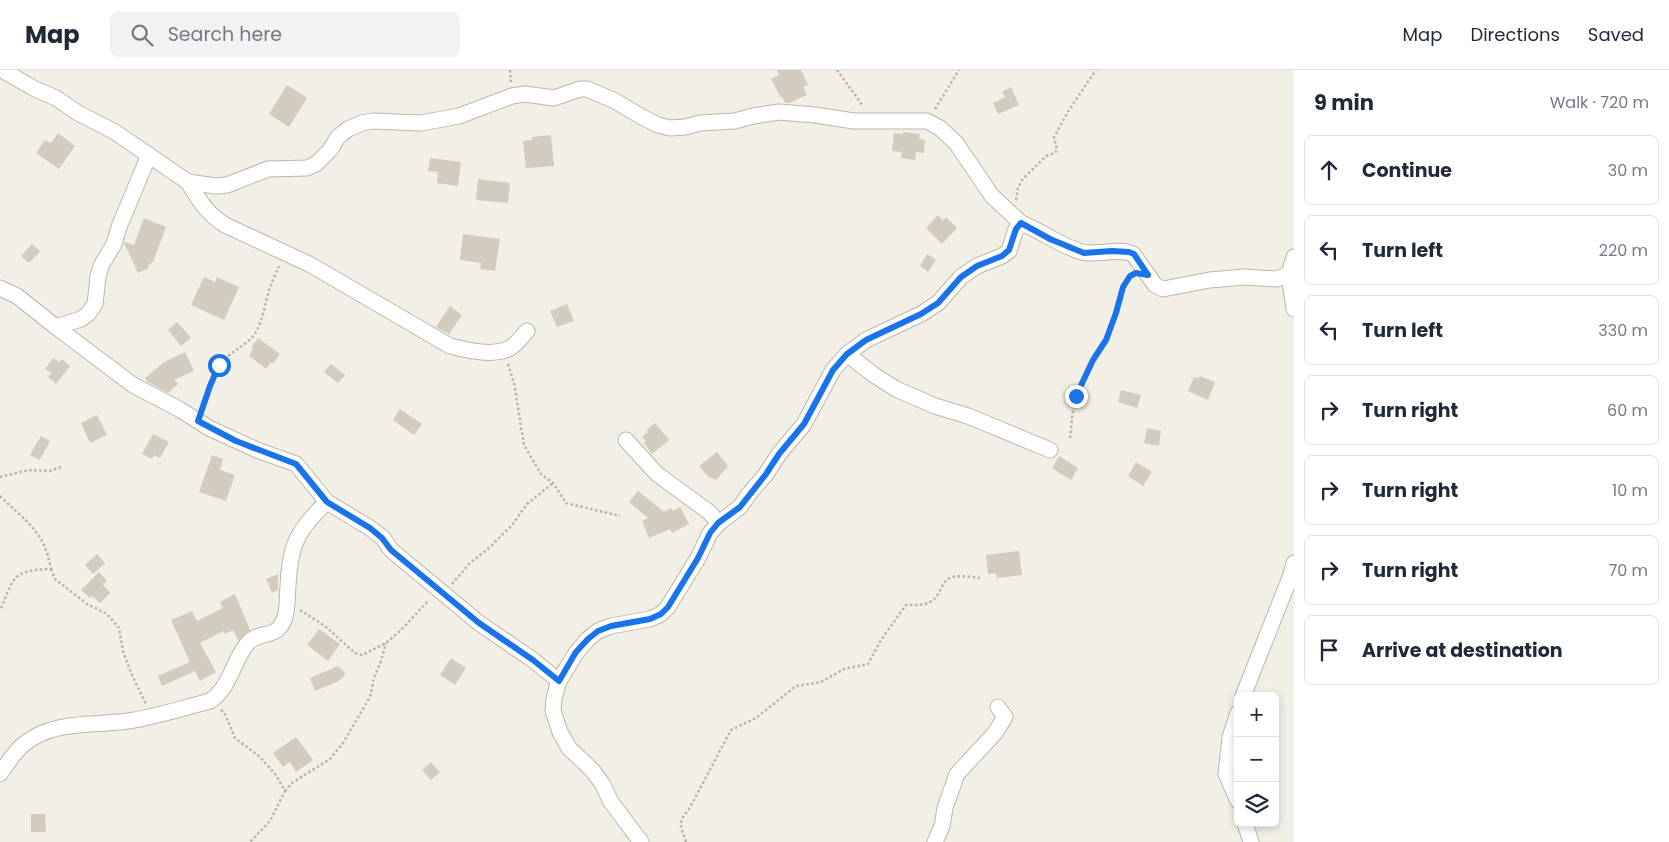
<!DOCTYPE html>
<html lang="en">
<head>
<meta charset="utf-8">
<style>
	:root { --surface:#fff; --page:#f2f2f3; --text:#1f2937; --muted:#747a83; --line:#e0e1e3 }
	body { margin:0; font-family:Poppins,sans-serif; background:var(--page); color:var(--text) }
	.controls { position:absolute; right:15px; bottom:15px; display:grid; overflow:hidden; border-radius:8px; box-shadow:0 2px 8px #0003 }
	.controls button { width:45px; height:45px; display:grid; place-items:center; padding:0; border:0; border-bottom:1px solid var(--line); background:var(--surface); color:var(--text); font:25px sans-serif }
	.stop { position:absolute; width:15px; height:15px; margin:-11px; border:4px solid #1a73e8; border-radius:50%; background:#fff }
	.stop.end { background:#1a73e8; border-color:#fff; box-shadow:0 1px 5px #0008 }
	.list { margin:0; padding:0; list-style:none }
	h2 { display:flex; justify-content:space-between; align-items:center; height:65px; margin:0; padding:0 20px; font-size:21px }
	h2 small { font-size:16px; font-weight:400; color:var(--muted) }
	.list li { display:grid; grid-template-columns:32px 1fr auto; gap:15px; align-items:center; box-sizing:border-box; height:70px; margin:0 10px 10px; padding:0 10px; border:1px solid var(--line); border-radius:8px }
	.list b { display:block; font-size:19px; white-space:nowrap }
	.list em { font-size:16px; font-style:normal; color:var(--muted) }
	.icon { flex:none; width:28px; height:28px; fill:none; stroke:currentColor; stroke-width:2; stroke-linecap:round; stroke-linejoin:round }
	.map { position:relative; flex:none; width:1294px; height:772px; overflow:hidden }
	header { display:flex; align-items:center; gap:30px; box-sizing:border-box; height:70px; padding:0 25px; background:var(--surface); border-bottom:1px solid var(--line) }
	header strong { font-size:24px }
	nav { display:flex; gap:28px; margin-inline-start:auto; font-size:18px }
	.search { width:350px; height:45px; background:var(--page); display:flex; align-items:center; gap:12px; box-sizing:border-box; padding:0 18px; border-radius:8px; color:var(--muted); font-size:19px }
	main { display:flex }
	aside { flex:1; background:var(--surface) }
	.map>svg:first-child { display:block }
	.building { fill:#d1ccbd }
	.lines { fill:none; stroke-linecap:round; stroke-linejoin:round }
	.minor-casing { stroke:#bbb7aa; stroke-width:17 }
	.path { stroke:#bbb49d; stroke-width:2.5; stroke-dasharray:2.5 2.5; stroke-linecap:butt }
	.minor { stroke:#fff; stroke-width:15 }
	.route { stroke:#1a73e8; stroke-width:6 }
</style>
</head>
<body>
<header>
<strong>Map</strong>
<div class="search"><svg class="icon" aria-label="search" viewBox="0 0 24 24"><circle cx="10" cy="10" r="6"/><path d="M15 15l6 6"/></svg>Search here</div>
<nav><a>Map</a><a>Directions</a><a>Saved</a></nav>
</header>
<main>
<div class="map">
<svg width="1294" height="772" viewBox="0 0 1294 772">
	<rect width="100%" height="100%" fill="#f1efe6"/>
	<g class="building">
		<path d="M777,0h24l7,15 -5,2 4,8 -18,8h-4l-3,-6 -1,1 -10,-19 8,-4z"/>
		<path d="M287,15l20,13 -18,29 -20,-13z"/>
		<path d="M1011,17l8,18 -21,9 -5,-11 12,-6 -3,-5z"/>
		<path d="M903,62l17,2 -1,5 6,1 -1,13 -8,-1 -1,8 -14,-2 1,-6 -10,-1 2,-18 9,1z"/>
		<path d="M58,63l17,13 -16,23 -23,-16 9,-13 6,3z"/>
		<path d="M551,65l3,31 -28,2 -3,-27 9,-1v-3z"/>
		<path d="M430,88l31,4 -3,24 -21,-3 1,-11 -10,-1z"/>
		<path d="M478,109l32,4 -2,20 -32,-3z"/>
		<path d="M938,145l5,5 3,-3 11,11 -15,16 -16,-16z"/>
		<path d="M144,148l22,9 -13,35 -5,3 1,3 -11,5 -14,-30v-1l10,3z"/>
		<path d="M463,164l37,5 -5,32 -15,-2 1,-6 -21,-3z"/>
		<path d="M32,174l8,7 -11,12 -8,-7z"/>
		<path d="M927,184l9,6 -8,12 -8,-6z"/>
		<path d="M204,207l11,5 2,-5 22,10 -15,33 -33,-15z"/>
		<path d="M567,234l7,17 -17,6 -7,-16z"/>
		<path d="M450,236l12,9 -13,19 -13,-7z"/>
		<path d="M177,252l14,16 -10,8 -13,-16z"/>
		<path d="M258,268l22,16 -7,10 -2,-2 -5,7 -17,-13 4,-7 -2,-1z"/>
		<path d="M185,282l9,19 -20,9 4,4 -10,9 -20,-11 -3,-4 19,-16z"/>
		<path d="M53,288l6,4 3,-3 8,7 -14,18 -8,-7 3,-4 -6,-4z"/>
		<path d="M331,294l14,11 -7,8 -14,-11z"/>
		<path d="M1200,306l15,6 -7,18 -20,-9 6,-14 5,1z"/>
		<path d="M1121,320l20,5 -4,13 -19,-6z"/>
		<path d="M400,339l22,15 -8,11 -21,-15z"/>
		<path d="M97,345l10,20 -17,8 -9,-20z"/>
		<path d="M655,353l14,17 -17,14 -8,-11 2,-2 -4,-4 6,-5 -2,-2z"/>
		<path d="M1147,358l14,3 -2,15 -15,-3z"/>
		<path d="M153,364l16,8 -9,16 -6,-3 -2,4 -10,-5z"/>
		<path d="M41,366l9,5 -10,19 -10,-5z"/>
		<path d="M717,382l11,14 -12,14 -7,-3 -10,-11z"/>
		<path d="M212,385l11,4 -3,11 15,5 -9,26 -27,-9z"/>
		<path d="M1059,386l19,12 -7,12 -19,-12z"/>
		<path d="M1136,392l16,10 -9,14 -15,-10z"/>
		<path d="M638,421l26,21 7,-4 2,3 7,-4 9,17 -17,9 -2,-4 -21,9 -7,-17 6,-3 -19,-16z"/>
		<path d="M1019,481l3,24 -25,3 -1,-5 -8,1 -2,-19z"/>
		<path d="M97,484l8,9 -12,11 -8,-9z"/>
		<path d="M99,502l8,9 -4,4 7,8 -10,10 -8,-7 -2,2 -9,-8z"/>
		<path d="M278,504v16l-6,3 -6,-14z"/>
		<path d="M235,524l15,36 -12,10 -5,-10 -8,4 -2,-3 -23,12 16,29 -16,9 -5,-10 -33,15 -4,-10 32,-14 -19,-42 21,-9 5,10 26,-13 -3,-6z"/>
		<path d="M319,559l21,15 -12,17 -21,-16z"/>
		<path d="M451,588l15,10 -11,17 -15,-10z"/>
		<path d="M338,596l8,8 -7,7 -24,10 -5,-13z"/>
		<path d="M296,667l17,23 -17,12 -6,-10 -7,5 -10,-14z"/>
		<path d="M431,692l9,10 -9,8 -9,-10z"/>
		<path d="M31,744h14l1,18h-15z"/>
	</g>
	<g class="lines">
		<g class="minor-casing">
			<g id="minor">
				<path d="M2,0l33,19 21,9 22,15 37,19 73,50 28,4 11,-1 41,-16 39,-1 9,-4 14,-14 8,-13 10,-8 14,-6 11,-2 48,2 38,-7 53,-20 13,-2 29,4 26,-9h7l28,12 27,16 16,8 12,3 15,-1 15,-4 35,-2 18,-5 26,-4 36,3 39,6h73l13,7 16,15 36,53 29,27"/>
				<path d="M188,112c11,18 18,31 37,43l86,40 139,81c17,4 43,11 60,2 6,-3 12,-12 17,-17"/>
				<path d="M1289,204l5,35"/>
				<path d="M0,218l17,8 39,31 77,58 46,24 30,19 48,22 39,14 31,38 43,26 13,10 8,12 88,73 54,37 26,21"/>
				<path d="M56,257l25,-8 7,-5 7,-10 3,-27 3,-11 13,-22 5,-17 30,-72"/>
				<path d="M847,284l27,21 22,14 39,17 33,10 82,34"/>
				<path d="M626,370l31,34 52,38 10,11"/>
				<path d="M1243,626l48,-121 3,-12"/>
				<path d="M1238,643l-8,24 -4,37 12,27"/>
				<path d="M0,704c7,-10 14,-22 24,-30 29,-24 69,-18 104,-23 28,-4 55,-13 82,-20 20,-13 23,-40 37,-57 11,-14 29,-4 37,-24 4,-10 3,-24 4,-34 2,-41 9,-56 39,-84"/>
				<path d="M1245,753l6,19"/>
				<path d="M641,772l-30,-40 -8,-17 -10,-14 -24,-23 -9,-16 -7,-21 1,-13 5,-17 17,-28 12,-14 10,-8 13,-5 39,-7 11,-5 7,-7 30,-49 12,-25 9,-10 21,-16 9,-13 17,-20 13,-20 25,-30 29,-54 14,-16 19,-14 55,-26 17,-11 23,-26 16,-11 25,-10 7,-5 7,-22 5,-6c21,8 39,23 61,29 15,4 35,-5 51,2l22,31 8,4 47,-9 34,-3 33,2 12,-5 5,-17"/>
				<path d="M935,772l7,-16 3,-18 12,-34 38,-41 10,-16 -7,-10"/>
			</g>
		</g>
		<g class="path">
			<path d="M510,0l1,12"/>
			<path d="M837,0l26,36"/>
			<path d="M935,39l24,-39"/>
			<path d="M1016,130l2,-12 4,-8 24,-24 9,-3 2,-3 -3,-13 15,-27 27,-40"/>
			<path d="M508,294l6,19 10,62 17,29 12,9 13,20 54,13"/>
			<path d="M202,339c5,-16 12,-43 25,-52 9,-8 19,-12 27,-22 9,-13 11,-33 16,-48 3,-7 6,-14 9,-21"/>
			<path d="M1070,368c2,-14 2,-28 6,-42 6,-21 21,-38 30,-57 9,-19 12,-51 26,-64"/>
			<path d="M0,407l29,-7 21,1 11,-4"/>
			<path d="M0,426c26,26 44,34 51,73 -40,1 -37,9 -51,42"/>
			<path d="M51,499l4,10 32,25 20,10 12,14 4,23 8,22 15,31"/>
			<path d="M452,514l18,-21 19,-15 23,-23 15,-21 26,-21"/>
			<path d="M300,540l25,16 30,27 7,2 24,-12 14,-12 29,-31"/>
			<path d="M221,640l3,2 11,26 25,19 16,18 9,16 -15,30 -20,21"/>
			<path d="M285,721l7,-8 38,-24 13,-16 27,-46 4,-19 7,-17 5,-18"/>
			<path d="M686,772c-4,-14 -10,-19 2,-31l43,-81 25,-12 40,-32 25,-4 23,-13 24,-5 13,-24 25,-35c8,0 20,1 27,-5 8,-6 8,-20 20,-23 8,-2 19,0 27,1"/>
		</g>
		<use href="#minor" class="minor"/>
	</g>
	<g class="lines">
		<path class="route" d="M219,295l-9,21 -12,35 38,20 60,23 31,38 43,26 12,10 9,12 88,73 54,37 26,21 17,-29 12,-13 10,-8 13,-5 39,-7 11,-5 7,-7 30,-49 12,-25 8,-10 22,-16 26,-33 13,-20 25,-30 29,-54 14,-16 19,-14 55,-26 17,-11 23,-26 16,-11 25,-10 7,-6 7,-21 5,-6 29,16 34,14 28,-2 17,1 5,2 14,21 -12,-2 -6,3 -7,11 -7,26 -10,27 -13,20 -17,36"/>
	</g>
</svg>
<div class="controls">
<button>+</button>
<button>−</button>
<button><svg class="icon" aria-label="layers" viewBox="0 0 24 24"><path d="M12 4l9 5-9 5-9-5zM3 14l9 5 9-5"/></svg></button>
</div>
<div class="stop" style="left:219px;top:295px"></div>
<div class="stop end" style="left:1076px;top:326px"></div>
</div>
<aside>
<h2>9 min<small>Walk · 720 m</small></h2>
<ul class="list">
<li><svg class="icon" aria-label="ahead" viewBox="0 0 24 24"><path d="M12 20V5M6 11l6-6 6 6"/></svg><div><b>Continue</b></div><em>30 m</em></li>
<li><svg class="icon" aria-label="left" viewBox="0 0 24 24"><path d="M17 20v-9H6M10 6l-5 5 5 5"/></svg><div><b>Turn left</b></div><em>220 m</em></li>
<li><svg class="icon" aria-label="left" viewBox="0 0 24 24"><path d="M17 20v-9H6M10 6l-5 5 5 5"/></svg><div><b>Turn left</b></div><em>330 m</em></li>
<li><svg class="icon" aria-label="right" viewBox="0 0 24 24"><path d="M7 20v-9h11M14 6l5 5-5 5"/></svg><div><b>Turn right</b></div><em>60 m</em></li>
<li><svg class="icon" aria-label="right" viewBox="0 0 24 24"><path d="M7 20v-9h11M14 6l5 5-5 5"/></svg><div><b>Turn right</b></div><em>10 m</em></li>
<li><svg class="icon" aria-label="right" viewBox="0 0 24 24"><path d="M7 20v-9h11M14 6l5 5-5 5"/></svg><div><b>Turn right</b></div><em>70 m</em></li>
<li><svg class="icon" aria-label="arrive" viewBox="0 0 24 24"><path d="M6 21V4h12l-3 4 3 4H6"/></svg><div><b>Arrive at destination</b></div></li>
</ul>
</aside>
</main>
</body>
</html>
